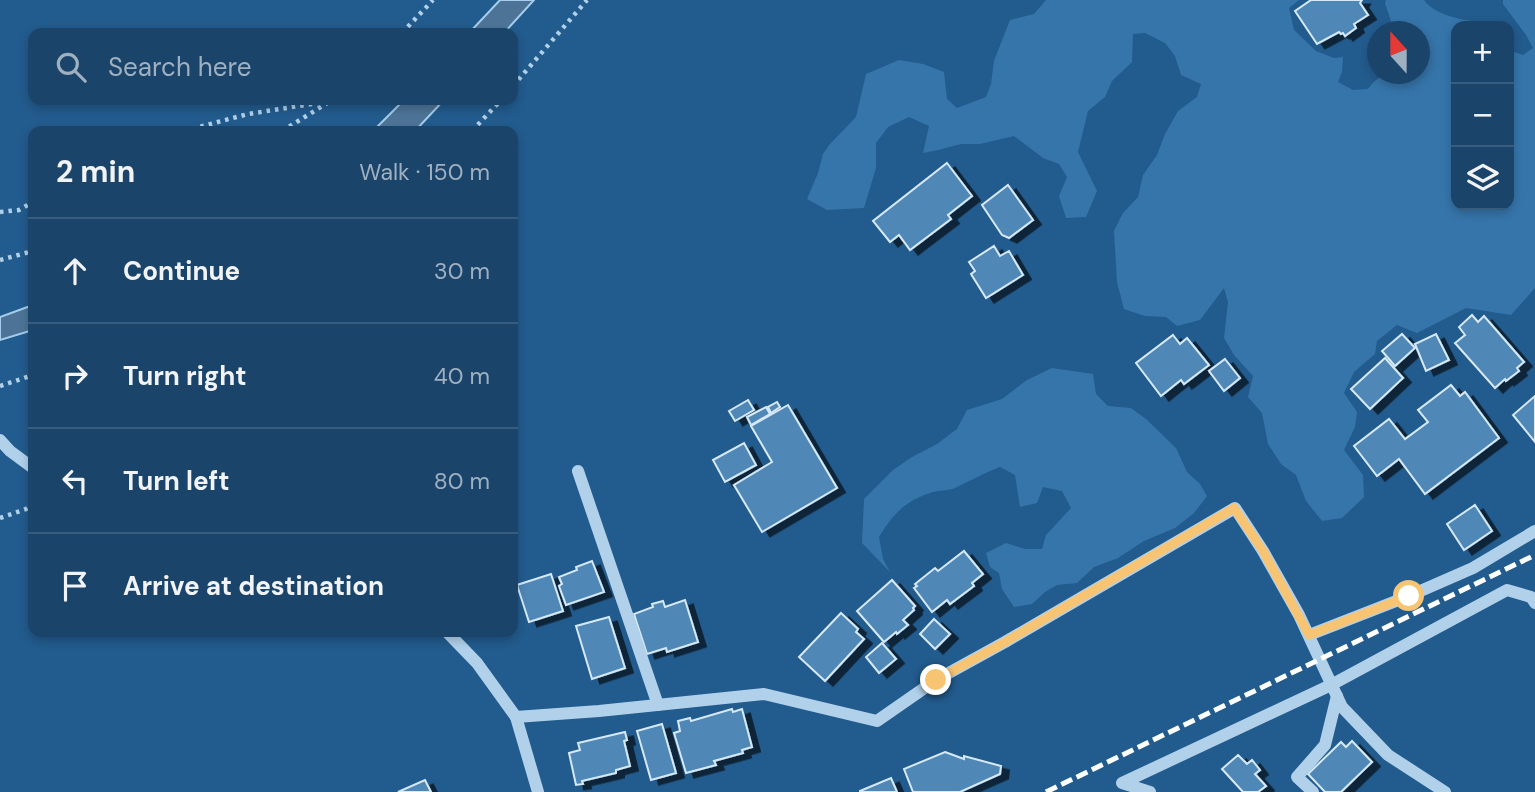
<!DOCTYPE html>
<html lang="en">
<head>
<meta charset="utf-8">
<style>
	:root { --surface:#1a446a; --page:#274e72; --text:#f1f3f6; --muted:#9fb0c1; --line:#385c7e }
	body { margin:0; font-family:"DM Sans",sans-serif; background:var(--page); color:var(--text) }
	.controls { position:absolute; right:21px; top:21px; display:grid; overflow:hidden; border-radius:14px; box-shadow:0 4px 10px #0003 }
	.controls button { width:63px; height:63px; display:grid; place-items:center; padding:0; border:0; border-bottom:2px solid var(--line); background:var(--surface); color:var(--text); font:35px sans-serif }
	.compass { position:absolute; left:1367px; top:21px; width:63px; height:63px; border-radius:50%; background:var(--surface); box-shadow:0 4px 10px #0003; rotate:339deg }
	.stop { position:absolute; width:21px; height:21px; margin:-16px; border:5px solid #f7c473; border-radius:50%; background:#fff }
	.stop.end { background:#f7c473; border-color:#fff; box-shadow:0 2px 7px #0008 }
	.list { margin:0; padding:0; list-style:none }
	h2 { display:flex; justify-content:space-between; align-items:center; height:91px; margin:0; padding:0 28px; font-size:30px }
	h2 small { font-size:23px; font-weight:400; color:var(--muted) }
	.list li { display:grid; grid-template-columns:46px 1fr auto; gap:21px; align-items:center; box-sizing:border-box; height:105px; padding:0 28px; border-top:2px solid var(--line) }
	.list b { display:block; font-size:26px; white-space:nowrap }
	.list em { font-size:23px; font-style:normal; color:var(--muted) }
	.icon { flex:none; width:38px; height:38px; fill:none; stroke:currentColor; stroke-width:2; stroke-linecap:round; stroke-linejoin:round }
	.map { position:relative; flex:none; width:1535px; height:792px; overflow:hidden }
	.search { position:absolute; background:var(--surface); box-shadow:0 4px 10px #0003; left:28px; top:28px; width:490px; height:77px; display:flex; align-items:center; gap:18px; box-sizing:border-box; padding:0 24px; border-radius:14px; color:var(--muted); font-size:26px }
	.panel { position:absolute; background:var(--surface); box-shadow:0 4px 10px #0003; left:28px; top:126px; width:490px; height:511px; border-radius:14px }
	.map>svg:first-child { display:block }
	.green { fill:#3675aa }
	.water { fill:#4d7497; stroke:#a5cdec; stroke-width:2 }
	.building { fill:#4f87b6; stroke:#d6e9f8; stroke-width:2; filter:url(#shadow) }
	.lines { fill:none; stroke-linecap:round; stroke-linejoin:round }
	.path { stroke:#b1d1eb; stroke-width:4.5; stroke-dasharray:3.5 5; stroke-linecap:butt }
	.minor { stroke:#b1d1eb; stroke-width:12 }
	.rail { stroke:#fff; stroke-width:5; stroke-dasharray:12 5; stroke-linecap:butt }
	.route { stroke:#f7c473; stroke-width:9 }
</style>
</head>
<body>
<div class="map">
<svg width="1535" height="792" viewBox="0 0 1535 792">
	<defs>
		<filter id="shadow"><feDropShadow dx="8" dy="4.5" stdDeviation="0" flood-color="#0009"/></filter>
	</defs>
	<rect width="100%" height="100%" fill="#225b8d"/>
	<g class="green">
		<path d="M1046,0h253l-10,8 5,22 22,21 18,7 9,-1 -1,15 -4,10 15,8 15,-1c16,-22 27,-15 52,-15v-42l-26,-1 -9,-28 1,-3h38c9,13 32,19 48,21l5,5h-21v179h53v-155l14,5 10,-7 -7,-13 -23,-31v-4h32v288l-24,27 -45,-7 -49,25 -20,-8 -20,16 -2,13 -21,18 -10,21 13,19 -2,15 -11,23 19,25 1,22 -22,21 -20,3 -16,-20 -10,-26 -15,-11 -13,-20 -6,-31 -14,-16 5,-21 -19,-21 -10,-17 4,-36 -4,-14 -24,32 -23,6 -11,-9 -21,-1 -21,-7 -7,-27 -3,-51 9,-18 15,-16 5,-22 14,-20 8,-21 13,-23 19,-14 4,-13 -20,-9 -6,-19 -10,-13 -20,-10 -12,1 -1,28 -20,19 -7,16 -17,14 -10,41 19,39 -11,26 -20,1 -7,-22 8,-19 -8,-13 -16,-6 -29,-22 -34,8h-19l-23,6 -15,3 6,-27 -20,-9 -21,10 -12,16v25l-12,40 -37,2 -20,-11 11,-26 5,-19 7,-10 26,-27 10,-43 33,-14 24,4 21,8 3,27 10,9 29,-11 5,-13 3,-23 16,-41 24,-6z"/>
		<path d="M1052,368l41,6 3,20 12,12 23,2 15,11 30,29 11,24 13,12 7,12 -13,17 -19,15 -31,13 -26,17 -24,9 -17,16 -20,2 -12,7 -13,12 -18,3 -12,-18 -3,-16 -9,-6 -4,-14 20,-10 19,6h17l4,-14 25,-27 -9,-17 -19,-4 -6,16 -17,4 -5,-32 -15,-8c-16,6 -30,14 -45,21 -7,3 -15,2 -22,4 -27,8 -40,22 -54,45l4,22 7,13 -28,-29 2,-44 29,-29 19,-13 25,-13 20,-15 10,-19 35,-11 25,-19z"/>
	</g>
	<g class="water">
		<path d="M500,0h34l-30,33h-35z"/>
		<path d="M404,100h40l-29,31h-42z"/>
		<path d="M33,305v25l-33,10v-23z"/>
	</g>
	<g class="building">
		<path d="M1311,0h51l-2,3 8,12 -14,9 2,4 -11,8 -2,-3 -2,1 -2,-2 -22,12 -22,-33z"/>
		<path d="M947,163l25,33 -24,19 3,4 -41,31 -11,-15 -9,7 -17,-21z"/>
		<path d="M1008,185l25,35 -24,18 -7,-3 -20,-30z"/>
		<path d="M994,246l6,10 9,-5 14,24 -37,23 -15,-24 4,-3 -6,-9z"/>
		<path d="M1472,315l6,7 6,-6 40,46 -7,6 2,3 -13,10 -1,-2 -10,9 -40,-45 10,-8 -6,-8z"/>
		<path d="M1402,334l13,14 -20,18 -13,-15z"/>
		<path d="M1436,334l13,26 -23,11 -11,-27z"/>
		<path d="M1173,335l7,9 7,-6 22,27 -25,19 -3,-4 -20,16 -25,-33z"/>
		<path d="M1385,358l18,20 -33,31 -19,-20z"/>
		<path d="M1225,359l15,19 -16,13 -15,-20z"/>
		<path d="M1451,385l9,11 5,-4 34,46 -74,56 -26,-35 -22,17 -23,-30 35,-27 16,20 23,-17 -10,-12z"/>
		<path d="M1535,396v46l-22,-27z"/>
		<path d="M748,400l6,10 -19,11 -6,-10z"/>
		<path d="M777,402l3,5 -9,6 -3,-6z"/>
		<path d="M788,405l49,83 -75,44 -28,-47 38,-23 -21,-36z"/>
		<path d="M766,407l4,7 -19,11 -4,-8z"/>
		<path d="M744,443l12,22 -31,17 -12,-22z"/>
		<path d="M1475,505l17,26 -28,19 -17,-26z"/>
		<path d="M964,551l19,23 -11,9 2,3 -24,18 -3,-4 -15,12 -18,-24 3,-2 -2,-2 20,-16 3,3z"/>
		<path d="M592,561l12,31 -38,13 -7,-19 3,-2 -3,-7 18,-7 -1,-3z"/>
		<path d="M551,574l12,37 -34,11 -12,-37z"/>
		<path d="M892,580l23,26 -2,2 1,2 -11,10 5,5 -11,9 -1,-2 -12,10 -27,-31z"/>
		<path d="M685,600l13,42 -31,10 -1,-4 -19,6 -13,-40 19,-7 -1,-3 11,-3 2,6z"/>
		<path d="M841,613l17,16 -2,3 8,7 -39,42 -26,-24z"/>
		<path d="M609,617l16,51 -33,11 -16,-53z"/>
		<path d="M934,619l16,15 -15,15 -15,-15z"/>
		<path d="M882,643l14,16 -17,14 -13,-16z"/>
		<path d="M732,709l1,3 9,-3 10,38 -10,3 1,3 -29,8 2,4 -30,8 -12,-40 6,-2 -2,-10 12,-3 1,3z"/>
		<path d="M662,724l14,49 -25,7 -14,-49z"/>
		<path d="M625,732l2,8 -3,1 6,25 -14,4v3l-34,8 1,3 -7,1 -7,-32 11,-3 -2,-7z"/>
		<path d="M1352,741l20,21 -31,30h-16l-17,-18 33,-32 5,5z"/>
		<path d="M945,752l19,7v-3l37,10 -1,8 -40,18h-47l-9,-23z"/>
		<path d="M1238,755l9,9 5,-4 8,10 -5,4 11,12 -8,6h-15l-21,-23z"/>
		<path d="M891,778l6,14h-37v-1z"/>
		<path d="M425,780l6,12h-33z"/>
	</g>
	<g class="lines">
		<g class="path">
			<path d="M402,33l31,-33"/>
			<path d="M513,86l74,-86"/>
			<path d="M184,131l64,-17 83,-13"/>
			<path d="M282,131l47,-29"/>
			<path d="M472,131l29,-31"/>
			<path d="M0,212l19,-2 14,-8"/>
			<path d="M0,260l33,-9"/>
			<path d="M0,386l33,-11"/>
			<path d="M0,518l26,-9 7,-5"/>
		</g>
		<g class="minor">
			<path d="M0,440l10,11 23,17"/>
			<path d="M578,471l80,234"/>
			<path d="M447,632l30,31 39,54 22,75"/>
			<path d="M1309,635l100,-39 64,-28 62,-37"/>
			<path d="M516,717l83,-6 165,-17 113,27 59,-41 69,-38 230,-134 28,43 36,64 43,92 46,48 57,37"/>
			<path d="M1150,792l-28,-9 209,-98 176,-95 24,7 4,6"/>
			<path d="M1313,792l-16,-15 28,-32 12,-49"/>
		</g>
		<path class="rail" d="M1046,792l489,-237"/>
	</g>
	<g class="lines">
		<path class="route" d="M936,680l69,-38 229,-134 29,43 46,84 100,-39"/>
	</g>
</svg>
<div class="controls">
<button>+</button>
<button>−</button>
<button><svg class="icon" aria-label="layers" viewBox="0 0 24 24"><path d="M12 4l9 5-9 5-9-5zM3 14l9 5 9-5"/></svg></button>
</div>
<svg class="compass" viewBox="-18 -18 36 36"><path d="M0-13l5 13h-10z" fill="#e53935"/><path d="M0 13l5-13h-10z" fill="#9fb0c1"/></svg>
<div class="stop" style="left:1409px;top:596px"></div>
<div class="stop end" style="left:936px;top:680px"></div>
<div class="search"><svg class="icon" aria-label="search" viewBox="0 0 24 24"><circle cx="10" cy="10" r="6"/><path d="M15 15l6 6"/></svg>Search here</div>
<section class="panel">
<h2>2 min<small>Walk · 150 m</small></h2>
<ul class="list">
<li><svg class="icon" aria-label="ahead" viewBox="0 0 24 24"><path d="M12 20V5M6 11l6-6 6 6"/></svg><div><b>Continue</b></div><em>30 m</em></li>
<li><svg class="icon" aria-label="right" viewBox="0 0 24 24"><path d="M7 20v-9h11M14 6l5 5-5 5"/></svg><div><b>Turn right</b></div><em>40 m</em></li>
<li><svg class="icon" aria-label="left" viewBox="0 0 24 24"><path d="M17 20v-9H6M10 6l-5 5 5 5"/></svg><div><b>Turn left</b></div><em>80 m</em></li>
<li><svg class="icon" aria-label="arrive" viewBox="0 0 24 24"><path d="M6 21V4h12l-3 4 3 4H6"/></svg><div><b>Arrive at destination</b></div></li>
</ul>
</section>
</div>
</body>
</html>
